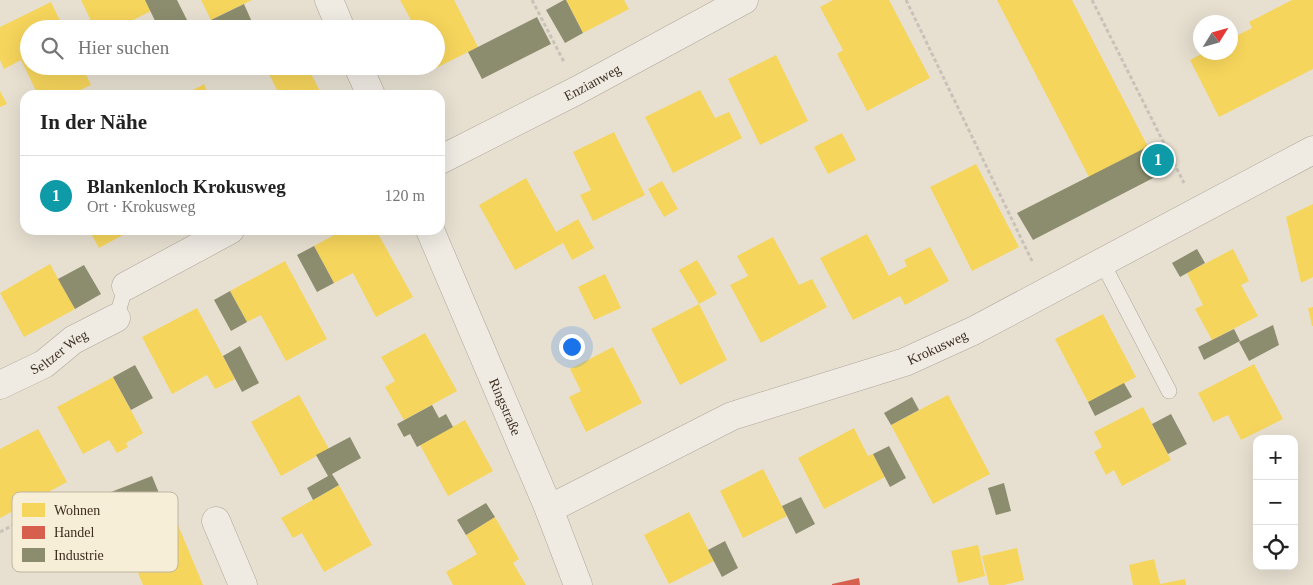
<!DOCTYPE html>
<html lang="de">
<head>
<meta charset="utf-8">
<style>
	:root { --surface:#fff; --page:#f6f6f6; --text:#222; --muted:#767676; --line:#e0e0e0; --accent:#786c5e }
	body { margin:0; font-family:"Times New Roman",serif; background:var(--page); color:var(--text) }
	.controls { position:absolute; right:15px; bottom:15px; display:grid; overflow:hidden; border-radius:10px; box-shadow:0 5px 20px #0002 }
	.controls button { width:45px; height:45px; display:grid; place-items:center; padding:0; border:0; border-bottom:1px solid var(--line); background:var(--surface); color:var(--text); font:25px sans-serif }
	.compass { position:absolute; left:1193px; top:15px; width:45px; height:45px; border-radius:50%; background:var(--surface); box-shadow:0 5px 20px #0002; rotate:53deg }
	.you { position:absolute; left:571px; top:346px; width:18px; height:18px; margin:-12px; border:4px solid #fff; border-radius:50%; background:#1a73e8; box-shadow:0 0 0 8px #1a73e833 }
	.badge { display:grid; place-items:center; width:32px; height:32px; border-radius:50%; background:var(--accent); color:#fff; font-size:16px; font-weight:700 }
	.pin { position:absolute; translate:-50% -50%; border:2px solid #fff; box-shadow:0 1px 5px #0006 }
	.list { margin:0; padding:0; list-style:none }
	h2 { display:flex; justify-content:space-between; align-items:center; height:65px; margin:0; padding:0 20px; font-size:21px }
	h2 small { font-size:16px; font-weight:400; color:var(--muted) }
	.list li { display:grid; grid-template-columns:32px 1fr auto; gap:15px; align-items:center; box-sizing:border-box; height:80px; padding:0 20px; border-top:1px solid var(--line) }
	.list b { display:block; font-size:19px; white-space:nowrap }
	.list p { margin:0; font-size:16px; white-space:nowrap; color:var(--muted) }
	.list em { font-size:16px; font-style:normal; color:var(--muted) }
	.icon { flex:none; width:28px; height:28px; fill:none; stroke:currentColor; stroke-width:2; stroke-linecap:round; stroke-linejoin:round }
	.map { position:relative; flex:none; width:1313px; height:585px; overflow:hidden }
	.search { position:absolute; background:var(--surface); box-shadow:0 5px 20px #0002; left:20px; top:20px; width:425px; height:55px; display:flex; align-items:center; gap:12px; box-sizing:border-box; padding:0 18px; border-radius:28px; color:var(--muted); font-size:19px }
	.panel { position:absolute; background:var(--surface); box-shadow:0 5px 20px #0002; left:20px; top:90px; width:425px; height:145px; border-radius:15px }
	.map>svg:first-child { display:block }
	.homes { fill:#f6d55c }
	.shops { fill:#d6604d }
	.industry { fill:#8c8c6e }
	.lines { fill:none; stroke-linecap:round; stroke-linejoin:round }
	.lane-casing { stroke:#ada599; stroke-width:16 }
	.street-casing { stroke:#ada599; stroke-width:29 }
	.path { stroke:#c8c2b9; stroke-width:3; stroke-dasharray:4 2.5; stroke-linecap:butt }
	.lane { stroke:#efebe3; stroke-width:15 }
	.street { stroke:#efebe3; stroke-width:28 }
	.labels { text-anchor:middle; stroke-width:5; stroke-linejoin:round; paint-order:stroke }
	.street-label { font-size:14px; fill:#3d2e20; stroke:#f7eed8 }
	.key { fill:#f7eed8; stroke:#bfb4a1; stroke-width:1 }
	.key-label { font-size:14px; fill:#3d2e20 }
</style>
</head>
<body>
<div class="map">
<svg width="1313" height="585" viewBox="0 0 1313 585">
	<rect width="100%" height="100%" fill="#e7e0d1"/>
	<g class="homes">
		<path d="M81,0h64l6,11 -36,18h-20z"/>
		<path d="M201,0h51l-41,20z"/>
		<path d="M400,0h54l24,47 -42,21v-39h-20z"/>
		<path d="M566,0h58l5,9 -46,24z"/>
		<path d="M833,0h56l41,78 -63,33 -30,-57 6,-4 -23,-43z"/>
		<path d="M997,0h75l76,147 -59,30z"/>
		<path d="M1292,0h21v69l-94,48 -29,-57 15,-8h25v-13l22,-11 -3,-6z"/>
		<path d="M51,2l13,27h-35v37h53l9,19 -21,10h-32l-17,-35 -17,9 -4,-9v-33z"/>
		<path d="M776,55l32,66 -48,24 -32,-66z"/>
		<path d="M265,66h42l15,29h-50l6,-3z"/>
		<path d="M204,84l5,11h-25z"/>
		<path d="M700,90l15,28 14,-6 13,26 -69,35 -28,-56z"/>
		<path d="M0,91l7,13 -7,3z"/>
		<path d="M614,132l31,63 -52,26 -13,-26 11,-5 -18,-38z"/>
		<path d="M842,133l14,27 -28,14 -14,-27z"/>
		<path d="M1160,151l7,13 -10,6 -8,-14z"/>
		<path d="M976,164l43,83 -47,24 -42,-84z"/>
		<path d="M526,178l30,54 22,-13 16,29 -22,12 -9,-17 -48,27 -36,-65z"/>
		<path d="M662,181l16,28 -14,8 -16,-28z"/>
		<path d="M1313,204v73l-12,6 -15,-66z"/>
		<path d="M89,230h43l-33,18z"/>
		<path d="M343,230h33l37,67 -37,20 -23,-44 -19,10 -20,-37z"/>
		<path d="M867,234l22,42 18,-10 -3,-6 26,-13 19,34 -44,24 -5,-9 -47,24 -33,-62z"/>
		<path d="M773,237l26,48 13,-6 15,28 -66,36 -31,-58 18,-9 -11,-20z"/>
		<path d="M1233,249l16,32 -8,4 17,31 -46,24 -17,-31 8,-4 -16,-32z"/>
		<path d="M697,260l20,34 -18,10 -20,-34z"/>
		<path d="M285,261l42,78 -41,22 -25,-46 -14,7 -17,-31z"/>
		<path d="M50,264l25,45 -51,28 -24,-44z"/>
		<path d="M605,274l16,34 -27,12 -16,-33z"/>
		<path d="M699,304l28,56 -47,25 -29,-56z"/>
		<path d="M1313,307v19h-1l-4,-18z"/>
		<path d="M197,308l38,71 -20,10 -8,-14 -35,19 -30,-57z"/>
		<path d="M1103,314l33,63 -48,25 -33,-63z"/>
		<path d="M425,333l32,58 -53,29 -19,-33 10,-6 -14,-24z"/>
		<path d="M613,347l29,56 -56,29 -17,-35 12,-6 -11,-22z"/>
		<path d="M1254,364l29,55 -42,21 -13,-25 -15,7 -15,-29z"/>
		<path d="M113,377l30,56 -17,10 2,4 -11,6 -8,-13 -26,14 -26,-47z"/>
		<path d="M299,395l30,54 -48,27 -30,-54z"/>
		<path d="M948,395l42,79 -57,30 -42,-79z"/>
		<path d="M1143,407l28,53 -49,26 -8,-16 -8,5 -12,-23 8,-5 -8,-15z"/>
		<path d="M465,420l28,51 -45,25 -28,-51z"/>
		<path d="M854,428l14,28 5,-2 12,23 -61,32 -26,-51z"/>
		<path d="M38,429l29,53 -67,36v-69z"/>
		<path d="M763,469l24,47 -44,22 -23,-47z"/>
		<path d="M339,485l33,60 -48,27 -22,-39 -9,5 -12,-20z"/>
		<path d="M166,496l24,58 13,31h-60l-28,-69z"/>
		<path d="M689,512l25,49 -45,23 -25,-49z"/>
		<path d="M495,517l24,42 -6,4 13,22h-73l-7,-13 31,-18 -11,-19z"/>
		<path d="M978,545l7,31 -27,7 -7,-32z"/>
		<path d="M1017,548l7,32 -20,5h-15l-7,-29z"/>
		<path d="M1154,559l6,25 25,-5 1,6h-53l-4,-20z"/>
	</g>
	<path class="shops" d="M859,578l1,7h-28v-1z"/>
	<g class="industry">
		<path d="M145,0h32l12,24 -11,5h-19z"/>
		<path d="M564,0h2l17,33 -18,10 -19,-33z"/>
		<path d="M244,4l8,18 -13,7h-24l-4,-9z"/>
		<path d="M537,17l14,27 -69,35 -14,-27z"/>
		<path d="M1145,148l14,27 -126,65 -16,-27z"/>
		<path d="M314,246l20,37 -17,9 -20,-37z"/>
		<path d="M1197,249l8,14 -25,14 -8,-14z"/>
		<path d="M84,265l17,29 -26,15 -17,-30z"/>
		<path d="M230,291l17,31 -16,9 -17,-31z"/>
		<path d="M1273,325l6,20 -30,16 -10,-19z"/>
		<path d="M1234,329l6,12 -36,19 -6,-13z"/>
		<path d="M240,346l19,37 -17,9 -19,-36z"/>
		<path d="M135,365l18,33 -22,12 -18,-33z"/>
		<path d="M1124,383l8,14 -37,19 -7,-14z"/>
		<path d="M912,397l7,13 -28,15 -7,-12z"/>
		<path d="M432,405l7,13 7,-4 7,13 -36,20 -7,-13 -6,3 -7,-13z"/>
		<path d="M1171,414l16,30 -19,10 -16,-30z"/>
		<path d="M350,437l11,21 -29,16 7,11 -26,15 -6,-12 21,-12 -12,-21z"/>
		<path d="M889,446l17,32 -16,9 -17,-33z"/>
		<path d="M152,476l9,22 -41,16 -9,-22z"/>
		<path d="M1004,483l7,28 -15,4 -8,-27z"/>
		<path d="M801,497l14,27 -19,10 -14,-28z"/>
		<path d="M486,503l9,14 -29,18 -9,-15z"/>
		<path d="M725,541l13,27 -16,9 -14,-27z"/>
	</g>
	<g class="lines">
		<g class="lane-casing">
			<g id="lane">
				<path d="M1102,262l67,129"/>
				<path d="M116,318l10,-32"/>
			</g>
		</g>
		<g class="street-casing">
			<g id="street">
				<path d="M329,0l12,29"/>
				<path d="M358,66l13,29"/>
				<path id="s1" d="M440,160l138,-70 166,-90"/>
				<path id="s2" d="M430,230l119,279 29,76"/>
				<path d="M126,286l104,-56"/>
				<path id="s3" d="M0,385l44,-21 29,-24 43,-22"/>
				<path id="s4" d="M549,509l183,-93 173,-54 68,-31 340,-181"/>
				<path d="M216,521l27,64"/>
			</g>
		</g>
		<g class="path">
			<path d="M532,0l32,62"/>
			<path d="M906,0l127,263"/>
			<path d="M1092,0l92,183"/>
			<path d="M0,532l30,-16"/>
		</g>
		<use href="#lane" class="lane"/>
		<use href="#street" class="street"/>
	</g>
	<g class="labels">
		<g class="street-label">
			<text dy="5" stroke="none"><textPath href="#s1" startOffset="171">Enzianweg</textPath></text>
			<text dy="5" stroke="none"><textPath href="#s4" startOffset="422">Krokusweg</textPath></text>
			<text dy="5" stroke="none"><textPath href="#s3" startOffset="68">Seltzer Weg</textPath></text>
			<text dy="5" stroke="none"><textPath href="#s2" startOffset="192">Ringstraße</textPath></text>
		</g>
	</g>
	<rect x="12" y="492" width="166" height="80" rx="8" class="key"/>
	<rect x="22" y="503" width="23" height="14" fill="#f6d55c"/>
	<rect x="22" y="526" width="23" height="13" fill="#d6604d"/>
	<rect x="22" y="548" width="23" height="14" fill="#8c8c6e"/>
	<g class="key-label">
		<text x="54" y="515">Wohnen</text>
		<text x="54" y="537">Handel</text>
		<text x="54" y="560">Industrie</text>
	</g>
</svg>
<div class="controls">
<button>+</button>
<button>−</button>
<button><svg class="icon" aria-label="locate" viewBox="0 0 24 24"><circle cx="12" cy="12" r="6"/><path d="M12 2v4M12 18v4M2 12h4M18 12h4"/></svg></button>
</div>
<svg class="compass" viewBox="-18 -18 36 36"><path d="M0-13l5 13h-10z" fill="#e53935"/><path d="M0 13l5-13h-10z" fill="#767676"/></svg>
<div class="you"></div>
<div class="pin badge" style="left:1158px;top:160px;background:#0f9aa8">1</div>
<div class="search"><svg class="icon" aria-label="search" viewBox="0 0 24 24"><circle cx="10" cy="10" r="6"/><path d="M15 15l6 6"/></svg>Hier suchen</div>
<section class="panel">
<h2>In der Nähe<small></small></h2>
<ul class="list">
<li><span class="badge" style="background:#0f9aa8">1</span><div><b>Blankenloch Krokusweg</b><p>Ort · Krokusweg</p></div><em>120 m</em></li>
</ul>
</section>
</div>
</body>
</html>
